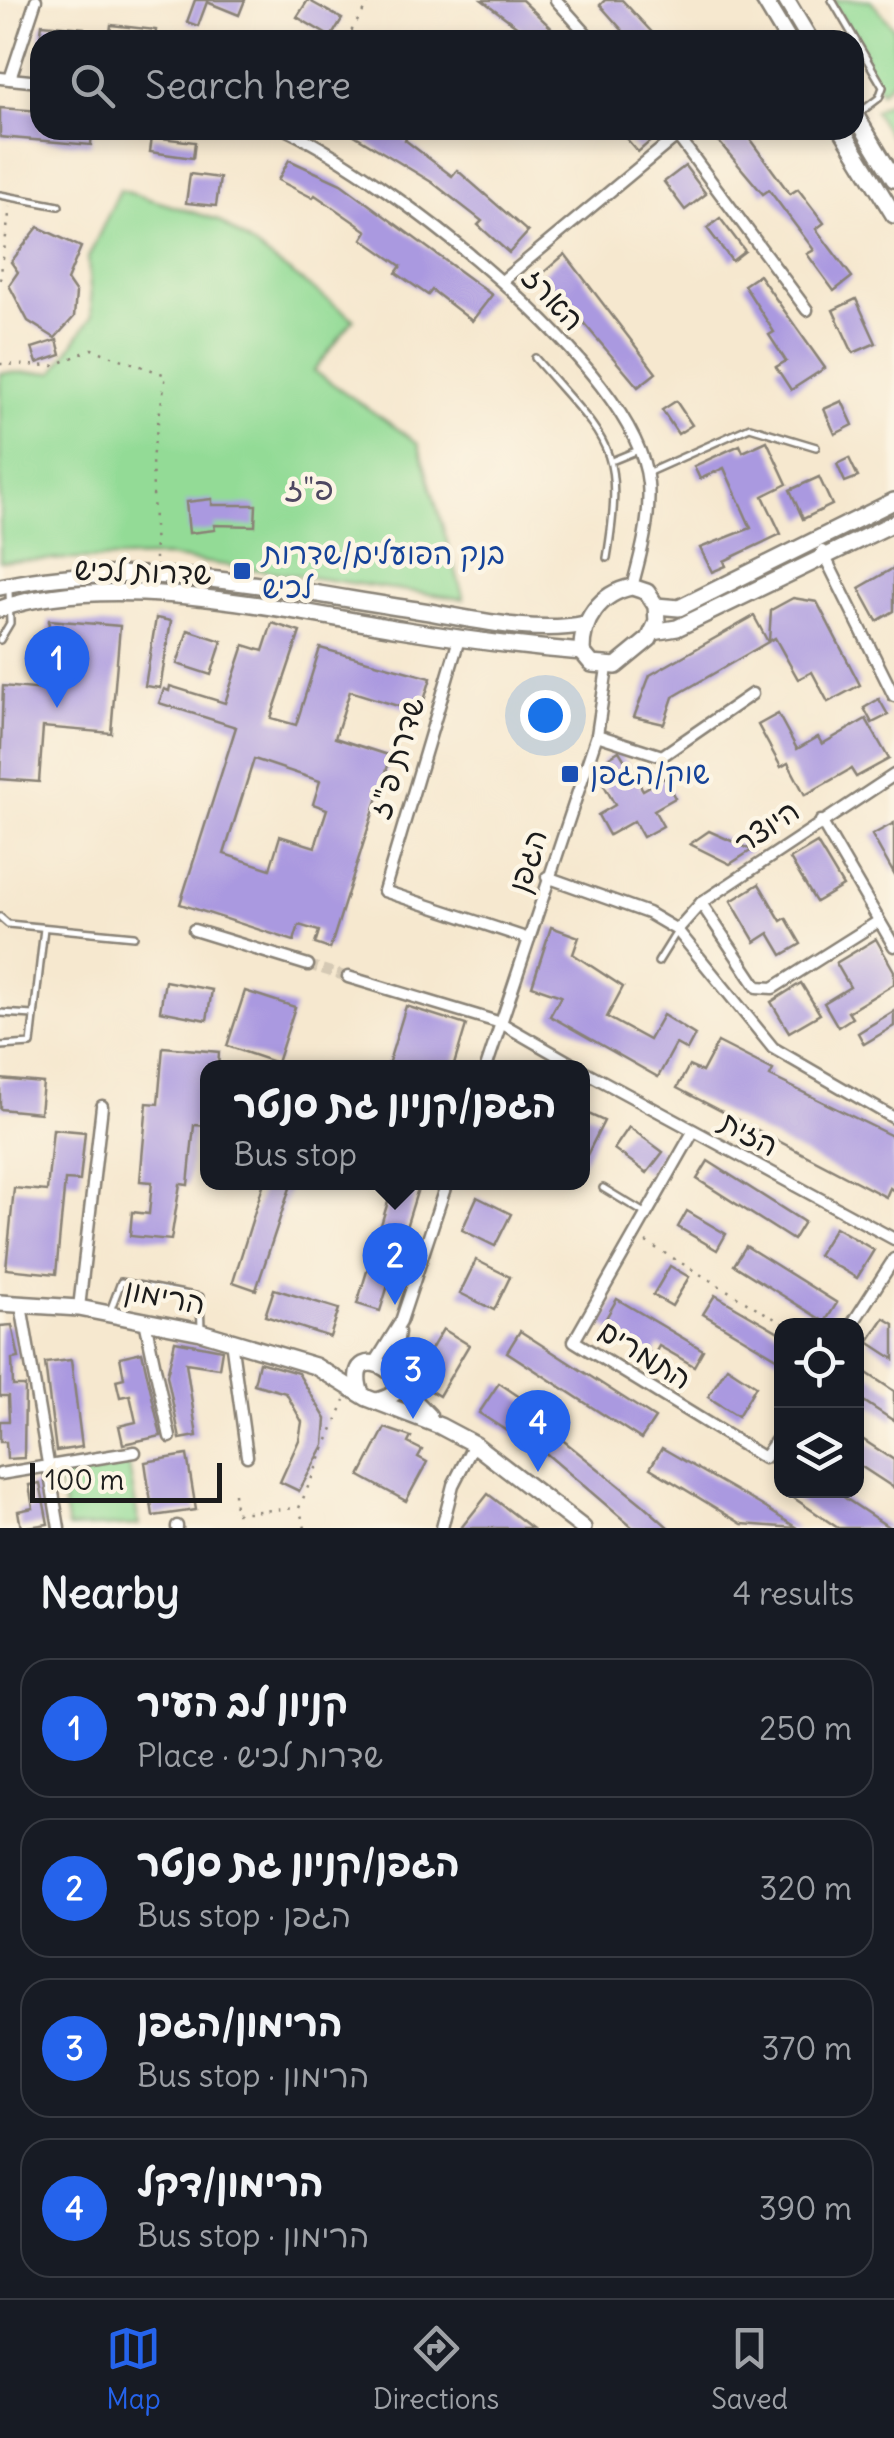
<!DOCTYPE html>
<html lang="en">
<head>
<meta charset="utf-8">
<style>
	:root { --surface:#171b24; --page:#242831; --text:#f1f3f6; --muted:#9ea1a6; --line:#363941; --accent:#2563eb }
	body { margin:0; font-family:Delius,"Playpen Sans Hebrew",sans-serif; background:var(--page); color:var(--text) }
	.controls { position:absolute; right:30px; bottom:30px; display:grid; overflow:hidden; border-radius:20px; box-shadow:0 5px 15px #0003 }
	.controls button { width:90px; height:90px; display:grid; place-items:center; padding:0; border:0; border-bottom:2px solid var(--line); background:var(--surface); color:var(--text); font:50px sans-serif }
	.scale { position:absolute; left:30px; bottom:25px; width:192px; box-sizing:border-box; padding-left:10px; border:5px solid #1c1c1c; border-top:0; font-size:28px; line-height:35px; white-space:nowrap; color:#1c1c1c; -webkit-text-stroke:8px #fcf5e5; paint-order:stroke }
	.you { position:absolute; left:545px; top:715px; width:35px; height:35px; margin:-25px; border:8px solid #fff; border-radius:50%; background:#1a73e8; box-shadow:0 0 0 15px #1a73e833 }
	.badge { display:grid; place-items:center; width:65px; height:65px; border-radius:50%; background:var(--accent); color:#fff; font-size:32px; font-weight:700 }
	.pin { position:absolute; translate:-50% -82px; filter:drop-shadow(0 2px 5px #0008) }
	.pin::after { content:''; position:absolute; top:52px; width:35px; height:30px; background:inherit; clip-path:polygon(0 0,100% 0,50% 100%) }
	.popup { position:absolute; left:200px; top:1060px; width:390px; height:130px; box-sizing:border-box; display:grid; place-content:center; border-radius:20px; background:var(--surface); filter:drop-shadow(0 2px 8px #0005); font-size:32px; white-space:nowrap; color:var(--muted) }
	.popup b { font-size:38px; color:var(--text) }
	.popup::after { content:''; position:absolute; left:50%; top:100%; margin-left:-20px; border:20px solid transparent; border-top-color:var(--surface) }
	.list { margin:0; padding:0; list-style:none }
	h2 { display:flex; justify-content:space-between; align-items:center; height:130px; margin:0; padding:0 40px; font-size:42px }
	h2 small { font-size:32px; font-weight:400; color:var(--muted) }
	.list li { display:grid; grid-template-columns:65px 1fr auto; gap:30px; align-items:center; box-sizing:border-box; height:140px; margin:0 20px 20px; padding:0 20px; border:2px solid var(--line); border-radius:30px }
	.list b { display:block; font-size:38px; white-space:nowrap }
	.list p { margin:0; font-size:32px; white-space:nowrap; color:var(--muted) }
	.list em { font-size:32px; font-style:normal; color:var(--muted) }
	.icon { flex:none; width:55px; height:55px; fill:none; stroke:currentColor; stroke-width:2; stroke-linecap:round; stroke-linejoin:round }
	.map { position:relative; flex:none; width:894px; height:1528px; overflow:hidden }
	.search { position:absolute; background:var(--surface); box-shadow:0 5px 15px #0003; left:30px; right:30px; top:30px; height:110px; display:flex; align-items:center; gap:25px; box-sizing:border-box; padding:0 35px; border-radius:30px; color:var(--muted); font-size:38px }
	.sheet { height:770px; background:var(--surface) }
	nav { display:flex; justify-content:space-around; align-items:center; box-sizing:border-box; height:140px; border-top:2px solid var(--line); background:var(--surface); font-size:28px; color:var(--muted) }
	nav a { display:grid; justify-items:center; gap:5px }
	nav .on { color:var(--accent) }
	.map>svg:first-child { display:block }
	.green { fill:#93db96; stroke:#587c59; stroke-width:2.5 }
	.building { fill:#aa99e0; fill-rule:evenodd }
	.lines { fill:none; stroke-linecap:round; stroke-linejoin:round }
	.street-tunnel { stroke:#d5c9b4; stroke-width:10; stroke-dasharray:10 5; stroke-linecap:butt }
	.lane-casing { stroke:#898276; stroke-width:10 }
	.street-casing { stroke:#898276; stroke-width:15 }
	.secondary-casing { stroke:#898276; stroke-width:20 }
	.path { stroke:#898276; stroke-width:2.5; stroke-dasharray:2.5 8; stroke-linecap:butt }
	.lane { stroke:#fff; stroke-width:5 }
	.street { stroke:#fff; stroke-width:10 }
	.secondary { stroke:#fff; stroke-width:15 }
	.transit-dot { fill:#1a4fb4; stroke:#fcf5e5; stroke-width:4 }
	.labels { text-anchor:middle; stroke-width:9; stroke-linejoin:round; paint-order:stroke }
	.street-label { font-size:30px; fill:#1c1c1c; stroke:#fcf5e5 }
	.transit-label { font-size:30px; fill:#164399; stroke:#fcf5e5; text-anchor:start }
	.neighbourhood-label { font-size:32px; fill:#4e4861; stroke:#fcf5e5 }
</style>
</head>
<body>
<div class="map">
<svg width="894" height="1528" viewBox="0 0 894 1528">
	<rect width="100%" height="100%" fill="#fcf5e5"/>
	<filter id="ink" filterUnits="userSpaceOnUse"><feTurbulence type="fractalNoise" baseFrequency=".01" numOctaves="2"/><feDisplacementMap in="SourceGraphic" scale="20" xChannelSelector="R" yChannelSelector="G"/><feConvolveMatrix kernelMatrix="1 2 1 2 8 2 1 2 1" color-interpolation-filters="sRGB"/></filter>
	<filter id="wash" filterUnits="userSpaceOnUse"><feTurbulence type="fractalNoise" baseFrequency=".0048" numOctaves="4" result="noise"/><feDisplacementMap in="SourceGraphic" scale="40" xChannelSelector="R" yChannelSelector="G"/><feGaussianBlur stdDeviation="2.25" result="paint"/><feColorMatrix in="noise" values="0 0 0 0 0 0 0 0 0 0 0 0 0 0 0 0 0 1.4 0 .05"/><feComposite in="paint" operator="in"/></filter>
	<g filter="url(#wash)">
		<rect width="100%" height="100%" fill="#f6e8cf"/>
		<g class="green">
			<path d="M832,0h38l24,28v51l-13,13z"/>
			<path d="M894,99v44l-20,-32z"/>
			<path d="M120,190l98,30 136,99 -40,52 104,72 46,156 -297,-42 -167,4v-188l54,-1 38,-56 -4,-58z"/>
			<path d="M128,1460l11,65 -71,3 -10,-55z"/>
		</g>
		<g id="blocks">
			<g class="building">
				<path d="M195,0h50l-6,15 -32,-13 -9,24 -11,-4z"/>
				<path d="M308,0l34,19 -11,18 -34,-20z"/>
				<path d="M482,0h40l42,40h-29z"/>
				<path d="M605,0h17l37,40h-28l-31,-35z"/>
				<path d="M42,24l42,4 -1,12h-43z"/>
				<path d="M111,25l45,5 -1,10h-46z"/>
				<path d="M0,108l40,3v19h52l-1,15 -91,-8z"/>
				<path d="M346,130h57l6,4 -4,6 47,36 5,-6 71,62 -19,21 -31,-28 4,-4 -49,-38z"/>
				<path d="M619,130h28l7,8 -16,14z"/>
				<path d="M709,130h34l47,64 8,-5 26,34 -8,6 36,48 -18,14 -27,-37 7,-4 -45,-60 -6,4z"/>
				<path d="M152,137l43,5 -2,16 -43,-6z"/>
				<path d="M289,160l52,24 151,111 -20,26 -40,-31 -4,5 -32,-22 5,-7 -39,-27 5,-8 -52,-36 -2,3 -35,-18z"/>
				<path d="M685,166l21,28 -21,16 -21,-28z"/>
				<path d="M190,174l30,4 -4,28 -30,-3z"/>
				<path d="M720,218l25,33 -13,10 -25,-33z"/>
				<path d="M38,227l43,20 -14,33 9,13 -2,24 -19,21 -27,-17 -19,-36 9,-13 -7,-10z"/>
				<path d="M565,254l91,119 -18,14 -96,-113z"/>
				<path d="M759,275l66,93 -34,22 -15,-23 10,-6 -17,-26 5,-3 -30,-47z"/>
				<path d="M856,299l20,44 -23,10 -20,-43z"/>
				<path d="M57,340l4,15 -24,8 -5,-15z"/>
				<path d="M676,401l16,24 -14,9 -16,-24z"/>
				<path d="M842,401l11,24 -18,9 -11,-25z"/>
				<path d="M767,441l20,43 -24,12 18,38 -57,27 2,5 -14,6 -12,-24 51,-20 -27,-60 -24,11 -6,-13 46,-21 3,7z"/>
				<path d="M849,458l9,19 -13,5 -8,-18z"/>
				<path d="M819,477l13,28 -29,14 -13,-29z"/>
				<path d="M212,499v6h44l-1,21 -41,-1 1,5 -26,3 -3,-31z"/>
				<path d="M894,568v43l-17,10 -18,-33z"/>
				<path d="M793,598l24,4 43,83 -32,17 -16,-30 -14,7 -23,-41 -6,3 2,-31z"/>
				<path d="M754,616l14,26 -95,55 -9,27 -30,-7 16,-42z"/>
				<path d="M156,618l15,3 -11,67 -15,-2z"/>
				<path d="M49,620l71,6 -9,107 -68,-6 -4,55 -39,-3 3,-93 41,4z"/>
				<path d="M272,623l28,9 -29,86 25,7 24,-77 111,30 -11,35 -70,-22 -15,47 56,18 -61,193 -15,-5 4,-13 -20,-6 -5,16 -114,-37 56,-177 -77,-24 5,-14 5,2 1,-5 55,17 19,-58 19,6zM254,759l66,22 -7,23 14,5 -12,38 -35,-11 -10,33 -46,-15z"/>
				<path d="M188,630l34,11 -11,34 -34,-11z"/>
				<path d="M879,699l9,16 -16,8 -8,-15z"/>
				<path d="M778,714l19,35 21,-12 4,7 44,-25 23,40 -33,18 -5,-8 -46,26 -17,-32 -7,4 -23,-42z"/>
				<path d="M619,751l24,39 21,-12 11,20 -21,12 9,16 -20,11 -9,-16 -25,14 -11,-20 17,-10 -16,-29 7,-4 -5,-10z"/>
				<path d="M894,823v51l-22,-39z"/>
				<path d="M709,831l43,19 -22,14 -40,-20z"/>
				<path d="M817,843l26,43 -27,16 -26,-43z"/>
				<path d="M759,884l22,37 5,-3 15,26 -19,11 -13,-22 -14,9 -24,-41z"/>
				<path d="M551,927l28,10 -6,17 50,33 -16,30 42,23 14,-25 32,20 -8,15 -11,-6 -18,33 -108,-61 11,-20 -29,-10z"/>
				<path d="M876,939l18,32v13l-46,28 4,6 -14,9 -14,-24 26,-16 -14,-24z"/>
				<path d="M165,981l47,9 -5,30 -47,-9z"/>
				<path d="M801,983l19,31 -31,18 -18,-30z"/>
				<path d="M245,991l50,16 -18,56 -50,-17z"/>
				<path d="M406,1006l60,19 -13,43h-66z"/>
				<path d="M894,1011v15l-30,18 -6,-11z"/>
				<path d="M718,1042l55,28 -3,6 124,61v54l-4,-3 -4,9 -209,-109 12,-22 13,6z"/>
				<path d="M163,1047l56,5 -1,16h-10v58l-14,-1 -6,60 -8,-1 -9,56 -41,-4 2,-24 17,2 3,-32 -12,-1 7,-78 11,1z"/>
				<path d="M0,1079l43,4 -3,30 -40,-4z"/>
				<path d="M582,1111l22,10 -22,44z"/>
				<path d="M629,1127l34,25 -16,21 -33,-24z"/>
				<path d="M53,1129l32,3 -5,49 -15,-1 -9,94 -50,-5 8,-81 33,3z"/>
				<path d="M708,1161l96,61 -11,18 -96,-61z"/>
				<path d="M264,1182h28l-36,108 -23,-8z"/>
				<path d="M394,1182h26l-40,129 -23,-7z"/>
				<path d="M477,1197l34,17 -16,32 -33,-16z"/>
				<path d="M687,1211l39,23 -9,16 -39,-23z"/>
				<path d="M835,1227l39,23 -17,28 -39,-23z"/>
				<path d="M746,1246l91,57 -12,19 -91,-57z"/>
				<path d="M476,1260l34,17 -16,33 -34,-17z"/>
				<path d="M670,1266l19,11 -17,29 -19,-11z"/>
				<path d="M274,1289l65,20 -9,28 -65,-21z"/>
				<path d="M715,1295l67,39v27l-79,-47z"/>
				<path d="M617,1299l86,51 -9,16 -35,-20 -5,9 -52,-30z"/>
				<path d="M884,1318l10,6v35l-26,-17z"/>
				<path d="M12,1325l7,33 -7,1 1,27h12l-1,72 -17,1 -1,-17h-6v-21h9l-1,-25h-8v-70z"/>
				<path d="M443,1329l26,16 -30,51 -26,-16z"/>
				<path d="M520,1331l135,87 -14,21 -134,-87z"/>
				<path d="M175,1341l47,9 -3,18 -33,-5 11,73 -17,3 -13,-64z"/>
				<path d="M142,1352l19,84 -38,8 -4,-18 17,-4 -6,-27 -10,2 -4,-17 8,-2 -4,-21z"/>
				<path d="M71,1360l11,87 -26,4 -11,-88z"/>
				<path d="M259,1362l39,11 28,46 -2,26 -25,46 -19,-9 19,-42 3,-18 -16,-29 -32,-9z"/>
				<path d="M856,1366l38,25v30l-38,-25z"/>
				<path d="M727,1367l29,19 -18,30 -30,-19z"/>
				<path d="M499,1383l37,25 -20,29 -37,-24z"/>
				<path d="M385,1428l26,9 -3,6 14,7 -4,7 9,5 -21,39 -46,-25z"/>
				<path d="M554,1433l88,71 27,24h-36l-92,-79z"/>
				<path d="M856,1435l38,25v28l-38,-25z"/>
				<path d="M662,1448l99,57 36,23 -55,-4 -92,-56z"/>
				<path d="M187,1455l9,55 -43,6 -8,-54z"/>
				<path d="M40,1483l8,41 -27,4 -3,-17 15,-3 -4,-23z"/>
				<path d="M782,1490h51l57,38h-52z"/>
				<path d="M488,1494l44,34h-71z"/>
			</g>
		</g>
	</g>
	<g filter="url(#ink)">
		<use href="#blocks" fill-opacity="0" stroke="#898276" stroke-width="2.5"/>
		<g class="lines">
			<path class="street-tunnel" d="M308,965l40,12"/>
			<g class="lane-casing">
				<g id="lane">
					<path d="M832,0l51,87 -4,11 -21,16"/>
					<path d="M0,195l59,11"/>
					<path d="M535,358c71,83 91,85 72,200"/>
					<path d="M614,460l22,-9"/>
					<path d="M647,473l103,-46 66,20"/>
					<path d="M0,640l10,-17 -1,-32"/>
					<path d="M0,917l8,7 126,12"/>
					<path d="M658,962l18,-29"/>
					<path d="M0,1013l34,2"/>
					<path d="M0,1046l31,-2 13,-116"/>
					<path d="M603,1188l43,26"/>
					<path d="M110,1311l11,-29 79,15 1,32"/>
				</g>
			</g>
			<g class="street-casing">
				<g id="street">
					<path d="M556,0l36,40"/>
					<path d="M0,78l40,4"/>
					<path d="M10,79l26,-79"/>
					<path d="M287,130c101,48 350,238 361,353 3,35 -7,71 -16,104"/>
					<path d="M673,130l134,180"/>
					<path d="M502,281l176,-146"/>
					<path d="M822,551l72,145"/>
					<path d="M459,639l-75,252 145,48"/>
					<path d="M597,735l65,21 90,-62"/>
					<path d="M821,821l73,125"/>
					<path d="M547,877l101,36 29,17 96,118 121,70"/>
					<path d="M701,903l56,84 16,1 106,-67"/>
					<path d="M194,930l114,35"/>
					<path d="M677,930l24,-27 193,-128"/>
					<path d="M348,977l153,46 78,45"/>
					<path d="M486,1068l111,-333 10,-67"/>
					<path d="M582,1070l312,169"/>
					<path d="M693,1132l-119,209 190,117 18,-26"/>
					<path d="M21,1305l38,223"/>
					<path d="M79,1308l23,-202"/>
					<path d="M145,1321l25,116"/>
					<path d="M851,1326l43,-67"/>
					<path d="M231,1340l16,116"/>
					<path d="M375,1363l26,-42 46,-139"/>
					<path d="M393,1372l6,-40"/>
					<path d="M0,1474l135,-22"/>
					<path d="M177,1526v2"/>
					<path d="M442,1528l11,-43 21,-41"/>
				</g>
			</g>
			<g class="secondary-casing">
				<g id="secondary">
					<path d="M764,0l24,40"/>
					<path d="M786,0l24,40"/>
					<path d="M854,113l40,66"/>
					<path d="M842,130l52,85"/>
					<path d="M0,587c140,-31 279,2 417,23 52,8 116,25 168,14"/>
					<path d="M632,587l15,5 9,14 1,16 -8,17 -33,27 -24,-2 -10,-12c-1,-31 18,-59 50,-65z"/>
					<path d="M656,606l23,2 215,-107"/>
					<path d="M0,609c112,-39 285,1 400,20 60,10 121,18 182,23"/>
					<path d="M653,632l24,-4 217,-105"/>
					<path d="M0,1303l79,5 122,24 114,34 52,32 73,28 34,18 109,84"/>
					<path d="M395,1381l34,35"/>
					<path d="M360,1391c-18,-62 79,-3 16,10"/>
				</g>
			</g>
			<g class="path">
				<path d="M346,40l24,-40"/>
				<path d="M0,280l10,-73"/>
				<path d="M0,364l53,2 39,-17 74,26 -14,83 3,101"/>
				<path d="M646,1242l141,84"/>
				<path d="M234,1493l1,20 63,-5"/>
				<path d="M305,1528l-6,-20 46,-108"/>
			</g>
			<use href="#lane" class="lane"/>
			<use href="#street" class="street"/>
			<use href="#secondary" class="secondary"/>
		</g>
	</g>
	<g class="transit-dot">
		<rect x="232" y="561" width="20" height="20" rx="5"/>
		<rect x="560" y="764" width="20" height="20" rx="5"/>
	</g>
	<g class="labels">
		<g class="street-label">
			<text transform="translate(553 299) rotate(47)" y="10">הארז</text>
			<text transform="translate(143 572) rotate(2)" y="10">שדרות לכיש</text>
			<text transform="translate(397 758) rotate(-73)" y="10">שדרת פ"ז</text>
			<text transform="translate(767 827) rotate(-34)" y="10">היוצר</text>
			<text transform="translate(528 861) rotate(-72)" y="10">הגפן</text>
			<text transform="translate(749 1134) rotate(28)" y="10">הזית</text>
			<text transform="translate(165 1297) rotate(11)" y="10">הרימון</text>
			<text transform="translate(645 1355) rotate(32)" y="10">התמרים</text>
		</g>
		<g class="transit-label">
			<text x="262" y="564">בנק הפועלים/שדרות<tspan x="262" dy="34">לכיש</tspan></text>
			<text x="590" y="784">שוק/הגפן</text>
		</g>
		<g class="neighbourhood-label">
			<text x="309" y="500">פ"ז</text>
		</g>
	</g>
</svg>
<div class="controls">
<button><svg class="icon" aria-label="locate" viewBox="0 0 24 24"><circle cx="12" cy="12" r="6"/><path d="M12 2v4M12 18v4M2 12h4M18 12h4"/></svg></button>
<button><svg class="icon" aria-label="layers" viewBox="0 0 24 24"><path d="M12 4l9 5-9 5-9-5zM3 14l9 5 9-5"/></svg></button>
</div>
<div class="scale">100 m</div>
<div class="you"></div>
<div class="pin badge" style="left:57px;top:708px">1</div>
<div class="pin badge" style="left:395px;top:1305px">2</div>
<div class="popup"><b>הגפן/קניון גת סנטר</b>Bus stop</div>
<div class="pin badge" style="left:413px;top:1419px">3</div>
<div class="pin badge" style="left:538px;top:1472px">4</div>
<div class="search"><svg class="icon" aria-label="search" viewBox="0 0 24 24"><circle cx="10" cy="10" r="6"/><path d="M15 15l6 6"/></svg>Search here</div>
</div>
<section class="sheet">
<h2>Nearby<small>4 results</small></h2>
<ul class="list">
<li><span class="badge">1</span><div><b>קניון לב העיר</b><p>Place · שדרות לכיש</p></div><em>250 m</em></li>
<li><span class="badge">2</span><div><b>הגפן/קניון גת סנטר</b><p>Bus stop · הגפן</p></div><em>320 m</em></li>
<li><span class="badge">3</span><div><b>הרימון/הגפן</b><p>Bus stop · הרימון</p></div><em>370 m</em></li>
<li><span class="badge">4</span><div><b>הרימון/דקל</b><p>Bus stop · הרימון</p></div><em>390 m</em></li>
</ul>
</section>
<nav>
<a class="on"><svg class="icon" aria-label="map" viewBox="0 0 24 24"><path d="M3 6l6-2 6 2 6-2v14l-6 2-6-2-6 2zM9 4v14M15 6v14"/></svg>Map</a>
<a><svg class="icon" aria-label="directions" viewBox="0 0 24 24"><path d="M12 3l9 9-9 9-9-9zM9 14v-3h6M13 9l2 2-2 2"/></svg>Directions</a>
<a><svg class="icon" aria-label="saved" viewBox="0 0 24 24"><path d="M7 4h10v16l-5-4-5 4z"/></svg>Saved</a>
</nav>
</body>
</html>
